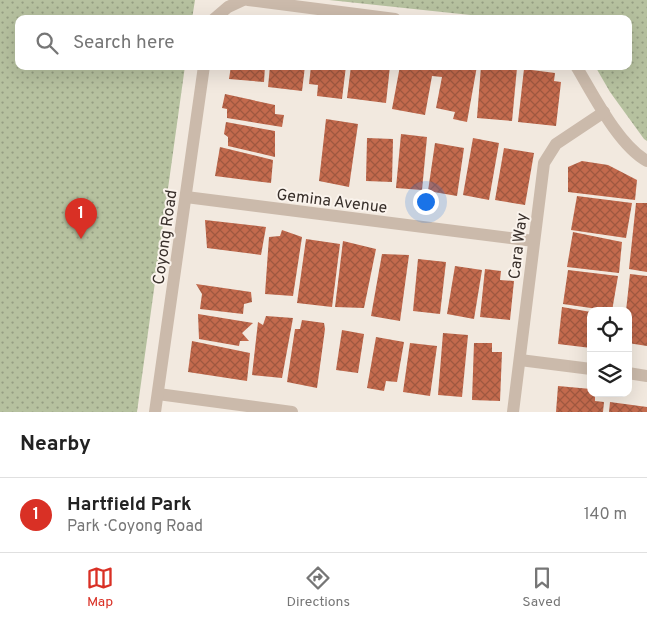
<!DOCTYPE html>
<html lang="en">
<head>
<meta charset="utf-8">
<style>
	:root { --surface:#fff; --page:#f2f2f2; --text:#222; --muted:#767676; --line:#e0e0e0; --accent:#d93025 }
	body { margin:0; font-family:Overpass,sans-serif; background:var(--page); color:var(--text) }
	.controls { position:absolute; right:15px; bottom:15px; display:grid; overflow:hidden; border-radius:10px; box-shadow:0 5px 20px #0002 }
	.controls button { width:45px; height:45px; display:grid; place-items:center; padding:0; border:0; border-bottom:1px solid var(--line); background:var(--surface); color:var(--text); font:25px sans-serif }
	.you { position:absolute; left:425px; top:201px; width:18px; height:18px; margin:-12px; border:4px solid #fff; border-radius:50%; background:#1a73e8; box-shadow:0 0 0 8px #1a73e833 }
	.badge { display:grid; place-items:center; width:32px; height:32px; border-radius:50%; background:var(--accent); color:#fff; font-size:16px; font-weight:700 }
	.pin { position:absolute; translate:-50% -41px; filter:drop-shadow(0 1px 2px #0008) }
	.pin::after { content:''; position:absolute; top:26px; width:18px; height:15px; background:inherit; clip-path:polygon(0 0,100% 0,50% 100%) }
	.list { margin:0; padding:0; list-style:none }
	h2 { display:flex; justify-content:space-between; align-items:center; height:65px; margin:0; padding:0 20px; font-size:21px }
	h2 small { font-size:16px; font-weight:400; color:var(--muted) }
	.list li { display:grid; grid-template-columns:32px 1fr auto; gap:15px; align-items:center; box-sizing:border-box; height:75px; padding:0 20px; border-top:1px solid var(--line) }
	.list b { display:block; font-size:19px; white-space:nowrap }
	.list p { margin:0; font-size:16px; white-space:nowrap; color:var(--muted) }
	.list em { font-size:16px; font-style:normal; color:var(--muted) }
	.icon { flex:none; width:28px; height:28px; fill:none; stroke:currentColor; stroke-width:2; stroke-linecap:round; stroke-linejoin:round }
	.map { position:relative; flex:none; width:647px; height:412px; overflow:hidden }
	.search { position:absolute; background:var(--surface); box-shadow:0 5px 20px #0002; left:15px; right:15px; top:15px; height:55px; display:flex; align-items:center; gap:12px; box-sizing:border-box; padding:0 18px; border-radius:10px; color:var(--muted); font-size:19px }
	.sheet { height:140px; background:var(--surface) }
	nav { display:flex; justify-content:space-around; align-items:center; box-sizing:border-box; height:70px; border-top:1px solid var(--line); background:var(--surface); font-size:14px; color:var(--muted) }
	nav a { display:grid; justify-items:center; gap:2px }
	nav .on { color:var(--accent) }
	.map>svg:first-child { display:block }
	.park { fill:url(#park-dots) }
	.building { fill:url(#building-cross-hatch) }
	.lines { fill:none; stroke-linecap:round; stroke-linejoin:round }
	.minor { stroke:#cbbaab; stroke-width:12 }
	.labels { text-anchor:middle; stroke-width:4; stroke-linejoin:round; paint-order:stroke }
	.street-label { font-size:16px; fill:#382f2a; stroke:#faf3ec }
</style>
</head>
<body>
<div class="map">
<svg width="647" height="412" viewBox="0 0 647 412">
	<defs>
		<pattern id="park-dots" width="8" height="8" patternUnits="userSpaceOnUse" patternTransform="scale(1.25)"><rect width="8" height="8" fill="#b6c19f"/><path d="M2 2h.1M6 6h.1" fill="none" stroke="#959d82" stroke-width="1.8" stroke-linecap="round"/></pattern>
		<pattern id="building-cross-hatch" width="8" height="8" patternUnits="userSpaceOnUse" patternTransform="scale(1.25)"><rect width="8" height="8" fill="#c36a4d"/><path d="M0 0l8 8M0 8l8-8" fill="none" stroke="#9f5840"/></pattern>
	</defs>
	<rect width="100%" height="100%" fill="#f2e9df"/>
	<g class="park">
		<path d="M0,0h195l-3,19h-173v47h166l-48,346h-137z"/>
		<path d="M329,0h318v141l-3,-2 -34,-47 -15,-26h33v-47h-120z"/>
	</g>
	<g class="building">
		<path d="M231,66h34l-1,16 -35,-3z"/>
		<path d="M270,66h35l-3,25 -34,-4z"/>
		<path d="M311,66h35l-4,33 -25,-3 1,-11 -9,-1z"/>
		<path d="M351,66h39l-4,37 -39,-5z"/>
		<path d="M400,66h77l-10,56 -14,-3 2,-7 -19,-4 6,-31 -10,-1 -7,39 -33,-6z"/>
		<path d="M481,66l36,2 -5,53 -35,-3z"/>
		<path d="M524,69l31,4 -1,8 7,1 -5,44 -38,-4z"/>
		<path d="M225,94l50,11v9l9,1 -2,12 -55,-9v-9l-5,-1z"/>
		<path d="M326,119l32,5 -9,63 -30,-6z"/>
		<path d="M226,122l49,9v26l-47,-11v-9l-4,-3z"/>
		<path d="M401,134l26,3 -5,53 -26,-2z"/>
		<path d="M367,138l26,1 -1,43 -26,-1z"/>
		<path d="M473,138l26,5 -10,57 -26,-5z"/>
		<path d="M435,143l29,5 -7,48 -29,-5z"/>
		<path d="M220,147l53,13 -2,23 -56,-7z"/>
		<path d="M504,148l30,5 -9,52 -30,-5z"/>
		<path d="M582,161l26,4 29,15 -2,20 -67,-8v-25z"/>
		<path d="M577,196l55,7 -6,35 -55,-8z"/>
		<path d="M636,203h11v69l-18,-3z"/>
		<path d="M205,220l61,7 -5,28 -54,-7z"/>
		<path d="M282,230l20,7 -9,59 -28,-2 4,-57 11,-1z"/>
		<path d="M573,232l49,10 -3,31 -52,-6z"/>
		<path d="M306,239l34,5 -8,63 -35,-4z"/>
		<path d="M343,241l33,8 -12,59 -29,-1z"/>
		<path d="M382,254l27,1 -9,66 -29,-5z"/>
		<path d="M418,259l28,3 -6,52 -27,-3z"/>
		<path d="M455,266l27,4 -8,49 -27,-5z"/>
		<path d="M485,269l16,2 -1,9 14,1 -4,39 -30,-3z"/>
		<path d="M568,270l50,6 -6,35 -49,-7z"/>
		<path d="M630,274l17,2v70l-19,-3v-32h-2z"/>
		<path d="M196,284l55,8 1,10 -8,2 -1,10 -43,-5 2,-15z"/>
		<path d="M562,307l29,5v36l-33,-4z"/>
		<path d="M198,314l55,9 -11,10 7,8h-9l-1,5 -40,-7z"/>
		<path d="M266,316l27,2 -11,60 -30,-3 6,-53 5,3z"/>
		<path d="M302,320l22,3 1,6 -8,59 -30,-6 8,-53h5z"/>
		<path d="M342,330l22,4 -6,39 -22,-3z"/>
		<path d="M443,333l25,2 -6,62 -24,-2z"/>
		<path d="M376,337l28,5 -7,40 -11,-1 -2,10 -17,-3z"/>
		<path d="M192,341l58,12 -3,28 -59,-9z"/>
		<path d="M410,343l27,3 -7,50 -27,-4z"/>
		<path d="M474,343h18v9h10l-2,49 -28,-1z"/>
		<path d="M558,386l33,3v4h4v8l9,1 -1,10h-47z"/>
		<path d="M610,402l37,5v5h-38z"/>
	</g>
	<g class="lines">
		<g class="minor">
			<path d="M248,0l147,19"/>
			<path d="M214,19l14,-12 15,-7"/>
			<path d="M576,66c17,28 42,79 71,95"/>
			<path d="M186,197l348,44"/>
			<path d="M520,360l71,9"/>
			<path d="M628,373l19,3"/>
			<path d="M158,394l134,18"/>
			<path d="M155,412l49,-346"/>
			<path d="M513,412l31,-249 12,-19 48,-32"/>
		</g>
	</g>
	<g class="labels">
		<g class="street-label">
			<text transform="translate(332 200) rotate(7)" y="6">Gemina Avenue</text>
			<text transform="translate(164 237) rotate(-82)" y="6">Coyong Road</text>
			<text transform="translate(517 246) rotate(-83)" y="6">Cara Way</text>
		</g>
	</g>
</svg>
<div class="controls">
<button><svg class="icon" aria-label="locate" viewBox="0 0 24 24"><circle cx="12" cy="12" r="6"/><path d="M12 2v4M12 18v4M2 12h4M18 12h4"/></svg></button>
<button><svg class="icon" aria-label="layers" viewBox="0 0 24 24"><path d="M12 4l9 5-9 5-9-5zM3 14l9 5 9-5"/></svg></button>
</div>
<div class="you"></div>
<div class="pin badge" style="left:81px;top:239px">1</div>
<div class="search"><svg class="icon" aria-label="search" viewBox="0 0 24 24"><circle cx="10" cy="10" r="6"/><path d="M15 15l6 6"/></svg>Search here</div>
</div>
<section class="sheet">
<h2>Nearby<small></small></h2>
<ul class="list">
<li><span class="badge">1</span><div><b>Hartfield Park</b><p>Park · Coyong Road</p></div><em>140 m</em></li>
</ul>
</section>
<nav>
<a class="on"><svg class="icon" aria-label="map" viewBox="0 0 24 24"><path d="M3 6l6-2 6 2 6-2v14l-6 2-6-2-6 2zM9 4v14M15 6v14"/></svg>Map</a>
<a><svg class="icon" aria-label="directions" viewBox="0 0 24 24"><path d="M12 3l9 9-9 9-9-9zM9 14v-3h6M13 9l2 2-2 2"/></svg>Directions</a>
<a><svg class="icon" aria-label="saved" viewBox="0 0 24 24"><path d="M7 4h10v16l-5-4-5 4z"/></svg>Saved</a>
</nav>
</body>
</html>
